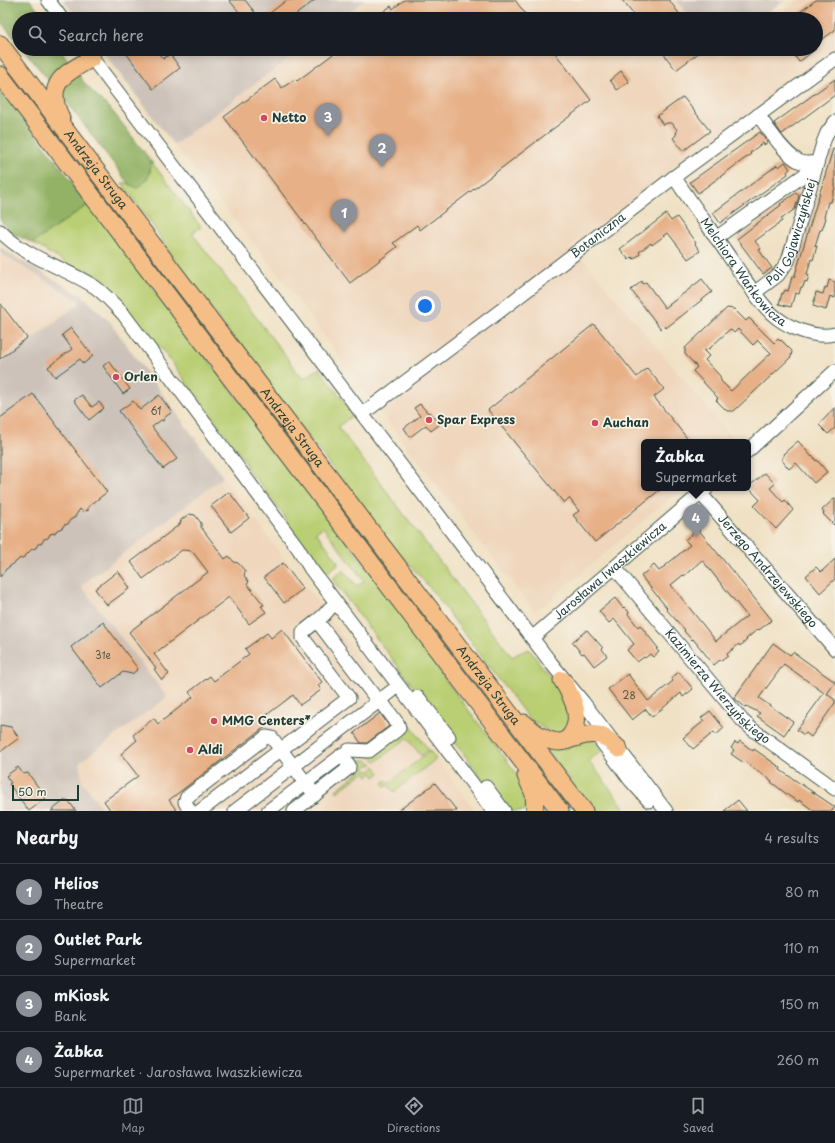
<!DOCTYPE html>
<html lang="en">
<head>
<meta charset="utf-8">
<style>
	:root { --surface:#171b24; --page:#242831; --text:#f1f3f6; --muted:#9ea1a6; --line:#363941; --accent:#8c9099 }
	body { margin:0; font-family:"Playpen Sans",sans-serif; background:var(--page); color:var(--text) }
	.scale { position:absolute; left:12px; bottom:10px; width:67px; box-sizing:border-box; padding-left:4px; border:2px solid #1f3d34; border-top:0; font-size:11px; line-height:14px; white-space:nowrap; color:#1f3d34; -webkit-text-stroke:3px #f7f3e8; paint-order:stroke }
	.you { position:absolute; left:425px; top:306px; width:14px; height:14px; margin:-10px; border:3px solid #fff; border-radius:50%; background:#1a73e8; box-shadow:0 0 0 6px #1a73e833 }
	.badge { display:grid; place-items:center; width:26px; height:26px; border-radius:50%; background:var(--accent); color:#fff; font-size:13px; font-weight:700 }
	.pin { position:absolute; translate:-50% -33px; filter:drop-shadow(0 1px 2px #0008) }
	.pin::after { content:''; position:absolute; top:21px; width:14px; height:12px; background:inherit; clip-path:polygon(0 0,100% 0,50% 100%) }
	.popup { position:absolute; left:641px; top:439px; width:110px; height:52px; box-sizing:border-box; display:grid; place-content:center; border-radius:6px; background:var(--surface); filter:drop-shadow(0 1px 3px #0005); font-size:13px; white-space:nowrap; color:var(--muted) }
	.popup b { font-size:15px; color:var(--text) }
	.popup::after { content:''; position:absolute; left:50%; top:100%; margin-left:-8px; border:8px solid transparent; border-top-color:var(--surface) }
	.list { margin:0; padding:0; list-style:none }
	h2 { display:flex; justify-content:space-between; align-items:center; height:52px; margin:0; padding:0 16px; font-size:17px }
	h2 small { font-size:13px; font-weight:400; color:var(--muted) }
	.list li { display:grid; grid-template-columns:26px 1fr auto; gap:12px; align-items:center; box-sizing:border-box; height:56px; padding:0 16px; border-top:1px solid var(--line) }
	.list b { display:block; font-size:15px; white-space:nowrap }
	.list p { margin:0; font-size:13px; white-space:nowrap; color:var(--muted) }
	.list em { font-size:13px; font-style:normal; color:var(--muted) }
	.icon { flex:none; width:22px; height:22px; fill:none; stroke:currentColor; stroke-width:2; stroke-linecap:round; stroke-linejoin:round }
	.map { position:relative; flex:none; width:835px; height:811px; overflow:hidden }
	.search { position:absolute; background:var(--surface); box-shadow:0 2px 6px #0003; left:12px; right:12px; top:12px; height:44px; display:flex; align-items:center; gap:10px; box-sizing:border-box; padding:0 14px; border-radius:22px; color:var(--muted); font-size:15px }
	.sheet { height:276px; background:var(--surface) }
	nav { display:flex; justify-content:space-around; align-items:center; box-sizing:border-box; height:56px; border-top:1px solid var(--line); background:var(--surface); font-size:11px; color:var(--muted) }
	nav a { display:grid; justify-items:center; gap:2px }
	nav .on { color:var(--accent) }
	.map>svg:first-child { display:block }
	.built { fill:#efd6bc }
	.industrial { fill:#cdc2b9 }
	.green { fill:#bacf73; stroke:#6c8654 }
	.forest { fill:#93b265; stroke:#59784c }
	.building { fill:#e7b087; fill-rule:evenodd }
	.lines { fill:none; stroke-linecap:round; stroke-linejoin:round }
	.minor-casing { stroke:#3e564a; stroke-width:15 }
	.major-casing { stroke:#3e564a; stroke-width:19 }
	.minor { stroke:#fff; stroke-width:13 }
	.major { stroke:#f6be87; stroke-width:17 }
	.poi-dot { fill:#d1495b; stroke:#f7f3e8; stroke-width:1.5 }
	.labels { text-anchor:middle; stroke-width:3.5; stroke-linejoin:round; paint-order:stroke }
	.number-label { font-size:10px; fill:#515a49 }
	.poi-label { font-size:12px; font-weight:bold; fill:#1f3d34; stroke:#f7f3e8; text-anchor:start }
	.street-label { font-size:12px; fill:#1f3d34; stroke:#f7f3e8 }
</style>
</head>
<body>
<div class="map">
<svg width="835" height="811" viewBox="0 0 835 811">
	<rect width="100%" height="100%" fill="#f7f3e8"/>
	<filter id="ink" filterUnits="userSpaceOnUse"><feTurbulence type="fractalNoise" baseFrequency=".025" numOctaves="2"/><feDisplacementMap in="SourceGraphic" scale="8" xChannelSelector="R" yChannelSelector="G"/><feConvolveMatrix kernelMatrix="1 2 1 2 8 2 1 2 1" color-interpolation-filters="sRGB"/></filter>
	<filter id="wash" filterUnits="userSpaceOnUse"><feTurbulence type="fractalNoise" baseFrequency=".012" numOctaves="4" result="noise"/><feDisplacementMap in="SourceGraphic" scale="16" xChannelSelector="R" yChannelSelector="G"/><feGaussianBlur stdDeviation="0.9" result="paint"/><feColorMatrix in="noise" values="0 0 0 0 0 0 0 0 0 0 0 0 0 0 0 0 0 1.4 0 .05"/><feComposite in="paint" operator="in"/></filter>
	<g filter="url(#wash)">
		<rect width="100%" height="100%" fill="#f0e1c4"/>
		<g class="built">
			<path d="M365,0h311l15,19h-351z"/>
			<path d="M798,0h37v50l-170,125 -93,71 161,193 -3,3h-86v46h37l-131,112 -16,11 -166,-215 -85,-116 -109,-135 127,-96h413l7,9 12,-9h83v-30h-43z"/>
			<path d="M0,253l82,49 -82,61z"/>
			<path d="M223,477l153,204 100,130h-372l-22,-30 -2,-19 87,-65 -86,-111z"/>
		</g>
		<g class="industrial">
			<path d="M63,0h302l-25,19h-262z"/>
			<path d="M676,0h108l-25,19h-68z"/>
			<path d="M101,49h200l-127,96z"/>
			<path d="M0,247l13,9 70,40 27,26 113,155 -142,109 86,111 -87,65 2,19 22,30h-104v-448l81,-61 -81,-49z"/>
		</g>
		<g class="green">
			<path d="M151,161l50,66 -9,6 111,146 16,-11 35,46 -16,13 174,230 5,-3 12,-5 40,53 1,25 -13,10 -28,-18 -99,-131 -46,-52 -202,-265 -33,-51 -27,-37h6l9,5 13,-14z"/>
			<path d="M89,204l316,414 42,64 77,101 5,28h-20l-6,-5 -171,-227 11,-9 14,16 7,-5 -41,-54 -7,5 21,28 1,4 -11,9 -42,-51 2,-2 -32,-43 -2,1 -6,-9 -2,-8 -84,-113 -12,-8 -54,-59 -62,-38z"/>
			<path d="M396,707l33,43 -8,6 -14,-18 -30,23 -9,-5 39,-30 -9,-12 -7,-3z"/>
			<path d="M591,738l12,12 -14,11 38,50h-34l-51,-67z"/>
			<path d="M430,751l6,8 -42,33 -6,-7 -2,2 -3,-4 3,-3 3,3z"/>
			<path d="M355,754l6,8 3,-3 9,5 -7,2v3l1,2h3l5,-5 5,7 -5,4 -3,-4 -4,3 -4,-4 -27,20 -1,-2 22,-17 -8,-11 -1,-5z"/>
		</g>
		<g class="forest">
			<path d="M0,0h30l14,19h-25v25l-19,-23z"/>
			<path d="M23,49h37l26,36 27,27 38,49c-1,13 -2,20 -14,27l-8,-4 -61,-80z"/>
			<path d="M0,88l89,116 -56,39 -23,-11 -10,-13z"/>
		</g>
		<g id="blocks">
			<g class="building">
				<path d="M229,0h16l15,19h-15z"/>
				<path d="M287,0h28l-25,19h-28z"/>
				<path d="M404,0h111l14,19h-156l18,-13 2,3z"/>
				<path d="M622,0h47l14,19h-46z"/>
				<path d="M816,0h19v30l-19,14v-25h-25z"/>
				<path d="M123,49h32l8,10 7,-5 10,14 -27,21z"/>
				<path d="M340,49h212l39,51 -171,130 -3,-5 -24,18 4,4 -47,36 -126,-166 51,-38 7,9 13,-9 2,2z"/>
				<path d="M660,49h44l-28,21z"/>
				<path d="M790,49h26l-17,13z"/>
				<path d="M621,71l8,11 -12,8 -7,-10z"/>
				<path d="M835,79v16l-53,39 -8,-11z"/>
				<path d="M683,97l27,34 -27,20 -10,-13 3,-3 1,-5 -5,-7h-5l-4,2 -6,-9z"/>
				<path d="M760,132l8,10 -4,3 -1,-2 -7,5 -6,5 1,1 -53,39 -8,-11z"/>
				<path d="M833,149h2v38l-4,15h-3l-4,15 2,1 -4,12h-2l-5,16h2l-4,14 -2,-1 -4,15 2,1 -2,7 -2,-1 -2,6h-2l-2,7 -4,-1 -4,14 -12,-3 3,-11 1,1 2,-4 3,1 4,-14 2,1z"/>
				<path d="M785,162l5,7 -3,3 1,2 -68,49 -7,-10 64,-48 2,2z"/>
				<path d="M796,193l3,3 -4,13 -14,10 1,2 -27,20 6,8 -2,1 13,18 -9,6 -26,-35 44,-34 -1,-1z"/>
				<path d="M666,214l5,7 6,-4 19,26 -1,1 5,7 -12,8 -20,-26 -16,12 -1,-2 -12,9 1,2 -6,5 -2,-2 -3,3 -9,-11z"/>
				<path d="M702,279l10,13 -46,36 -2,-2 -3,3 -30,-39 11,-9 1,3 3,-2 19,26z"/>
				<path d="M829,280l6,2v16l-5,-2 -4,14 -13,-4 3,-14 7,2 2,-7 2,1z"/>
				<path d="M0,303l27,35 -27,21z"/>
				<path d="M727,308l7,1 12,12 3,-3 25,25 4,-4 2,2 1,-1 11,11 -1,6 -57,54h-7l-11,-11 2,-1 -1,-2 -24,-26 4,-4 -12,-13v-6zM730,329l4,4 4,-4 15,16 5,-5 13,13 -40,38 -10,-10 -1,-5 -15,-16 4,-4 -5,-5 6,-3z"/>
				<path d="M594,324l43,53 10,-9 17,21 -10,8 36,45h-46v46h18l-67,54 -22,-27 6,-4 -10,-13 -5,5 -76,-93z"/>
				<path d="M71,328l22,28 -10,8 -3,-5 -25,18 -7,-10 24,-18 -10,-14z"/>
				<path d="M109,361l21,28 -7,5 -20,-28z"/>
				<path d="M33,394l74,98 -19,15v4l-3,-1 -2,2 -3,-3 -6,9 -4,2 -2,4 -4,1 -2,3 -5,2 -2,3 -5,1 -2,4 -4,1 -2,4 -4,1 -2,4 -4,1 -9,9 -4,1 -3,3 -10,7 -6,8v-159z"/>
				<path d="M82,395l10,12 7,-5 5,6 -15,12 -15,-20z"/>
				<path d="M159,395l13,17 -8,6 -1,3 -2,-1 -9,7 25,32 -14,10 -44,-58 14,-10 7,9z"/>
				<path d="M420,404l8,9 2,-1 10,12 -9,7 -5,-6 -16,12 -6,-9 16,-12 -6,-8z"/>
				<path d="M835,407v21l-7,6 -9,-9z"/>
				<path d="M798,441l14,16 1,-1 3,5 1,-1 10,12 -13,11 -18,-20 -7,6 -8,-10 3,-3 -1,-2z"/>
				<path d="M765,473l10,11 -5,4 10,11 3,3 2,-2 8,10 -17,19 -22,-23 6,-6 -12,-13z"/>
				<path d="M229,492l20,26 -18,14 -20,-26z"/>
				<path d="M835,498v28l-12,-12 1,-1 -2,-3z"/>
				<path d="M189,514l6,1 6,8v4l24,32 4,-3 5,6 4,1 7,8 -1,5 5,6 -2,2 17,21 -3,1 5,6 -17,12 -20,-27 -75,57 15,20 -7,6 -8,-11 2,-1 -27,-36 79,-60 -16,-21 -10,-1 -39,29 -12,-17 49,-38 1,-4z"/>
				<path d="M698,529l74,91 -13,10 -1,-1 -12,10 1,1 -7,6 -1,-2 -12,10 1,2 -7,5 -1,-1 -6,5 -21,-26 -1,1 -8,-9 1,-1 -19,-21 1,-1 -26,-32 13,-11 5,6 31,-26 -5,-5zM702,560l45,56 -31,25 -45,-56 12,-10 1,1z"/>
				<path d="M835,559v20l-15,14 -14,-17 10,-9 5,5z"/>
				<path d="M283,563l20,26 -19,14 -20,-26z"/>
				<path d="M118,571l12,17 -23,17 -12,-16z"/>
				<path d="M615,598l8,10 1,-1 5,5 -1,2 10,13 2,-2 18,23 -2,1 3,3 -6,5 -3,-3 -5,4 -1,-1 -7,5 -10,-12 7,-6 -20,-25 -5,4 -10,-12z"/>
				<path d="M103,622l35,47 -6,5 -9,-2 -21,16 -31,-41z"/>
				<path d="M282,629l40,53 -4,3 3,5 -21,15 -7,-10 -29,22 5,7 -100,76 8,11h-66l-7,-10 34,-25 -17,-22 16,-14 -4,-5 21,-17 4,6 35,-27 -4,-5 21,-16 4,5 35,-27 -4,-5 22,-16 4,5z"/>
				<path d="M587,630l16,18 -1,1 5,7 -13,10 -10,-13 -2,1 -10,-12z"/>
				<path d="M773,643l17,12 3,-3 42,30 -8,12 8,6v3l-24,34 -5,-4 -2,2 -7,-5 27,-37 -40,-29 -25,34 34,24 -9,13 -27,-19 3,-3 -14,-7 -1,1 -11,-9z"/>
				<path d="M679,672l14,17 -10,8 -2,-4 -29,24 -6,-8 -14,11 -24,-31 20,-15 20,27 25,-20 -2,-3z"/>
				<path d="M710,711l14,17 -8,7 -2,-3 -21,17 -10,-11 21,-17 -3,-3z"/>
				<path d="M380,713l9,13 -22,17h-6l-7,-10z"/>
				<path d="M0,725l11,2 8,11 -19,14z"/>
				<path d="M740,741l13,10 1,-2 27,19 -1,2 55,37 -3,4h-18l-15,-11 -1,2 -9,-6 -18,-14 1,-1 -27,-19 -1,1 -13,-9 3,-4 -3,-2 4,-6 3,2z"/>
				<path d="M18,767l5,7 5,-1 18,25 -17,13 -20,-27 2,-1 -5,-7z"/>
				<path d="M435,783l22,28h-59z"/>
				<path d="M65,800h3l8,11h-25z"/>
				<path d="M738,800l9,11h-23z"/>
			</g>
		</g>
	</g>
	<g filter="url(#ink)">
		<use href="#blocks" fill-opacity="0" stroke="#3e564a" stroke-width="1"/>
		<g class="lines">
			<g class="minor-casing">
				<g id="minor">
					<path d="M48,0l14,19"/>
					<path d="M85,49l466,614 32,39 83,109"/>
					<path d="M758,115c10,13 28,42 43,47 6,2 10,0 16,1"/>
					<path id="s1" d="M674,177c19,28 39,56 59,85 12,17 23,36 38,51 15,14 43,26 64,21"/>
					<path d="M0,231c26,27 64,36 95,56 11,8 20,18 29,28l174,233 12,20 183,243"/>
					<path d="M716,238l95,-68 3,1"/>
					<path id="s2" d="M754,293l24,-18 10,-14 14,-46 21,-72 4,-10 8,-11"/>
					<path id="s3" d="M362,414l138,-103 174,-134 161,-118"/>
					<path d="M748,451l87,-80"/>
					<path id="s4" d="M701,494l134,155"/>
					<path id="s5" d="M615,568l127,152 10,9 83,60"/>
					<path d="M330,608l-6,7 -7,6 61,80"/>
					<path id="s6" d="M532,638l175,-150"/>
					<path d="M418,697l31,40"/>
					<path d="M598,737l33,44 18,20"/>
					<path d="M486,787l18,24"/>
					<path d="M190,811l-5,-9 2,-5 79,-60 6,1 43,57"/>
					<path d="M200,811l149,-113 -46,-60v-6l14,-11"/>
					<path d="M235,811l157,-120"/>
					<path d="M268,811l81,-61 20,1 28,-21 2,-2 -1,-4 -18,-24"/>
					<path d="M294,811l55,-43v-3l-8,-10"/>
				</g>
			</g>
			<g class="major-casing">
				<g id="major">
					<path id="s7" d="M0,44l584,767"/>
					<path d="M0,75l560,736"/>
					<path d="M61,118c-17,-36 4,-44 31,-60"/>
					<path d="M562,680c12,19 24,44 3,61"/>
					<path d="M524,723c10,9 22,19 36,19 5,0 10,-3 15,-4 20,-7 29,-4 44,11"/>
					<path d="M526,776l8,18 1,17"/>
				</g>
			</g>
			<use href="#minor" class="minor"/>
			<use href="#major" class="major"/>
		</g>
	</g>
	<g class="poi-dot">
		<circle cx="264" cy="118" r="4"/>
		<circle cx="116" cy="377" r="4"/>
		<circle cx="429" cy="420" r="4"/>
		<circle cx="595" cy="423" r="4"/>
		<circle cx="214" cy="721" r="4"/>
		<circle cx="190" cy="750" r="4"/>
	</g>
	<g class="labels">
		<g class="number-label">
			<text x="156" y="415">61</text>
			<text x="103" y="659">31e</text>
			<text x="629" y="699">28</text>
		</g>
		<g class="poi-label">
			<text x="272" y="122">Netto</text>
			<text x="124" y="381">Orlen</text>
			<text x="437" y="424">Spar Express</text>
			<text x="603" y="427">Auchan</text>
			<text x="222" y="725">MMG Centers*</text>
			<text x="198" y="754">Aldi</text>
		</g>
		<g class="street-label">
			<text dy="4" stroke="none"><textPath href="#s7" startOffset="158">Andrzeja Struga</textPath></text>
			<text dy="4" stroke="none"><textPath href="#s2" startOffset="75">Poli Gojawiczyńskiej</textPath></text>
			<text dy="4" stroke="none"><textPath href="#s3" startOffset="296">Botaniczna</textPath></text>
			<text dy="4" stroke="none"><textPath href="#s1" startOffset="118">Melchiora Wańkowicza</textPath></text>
			<text dy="4" stroke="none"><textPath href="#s7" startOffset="482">Andrzeja Struga</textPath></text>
			<text dy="4" stroke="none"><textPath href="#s6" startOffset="103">Jarosława Iwaszkiewicza</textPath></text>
			<text dy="4" stroke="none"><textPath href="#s4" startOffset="102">Jerzego Andrzejewskiego</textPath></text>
			<text dy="4" stroke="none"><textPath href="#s7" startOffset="806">Andrzeja Struga</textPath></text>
			<text dy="4" stroke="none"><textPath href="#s5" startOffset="157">Kazimierza Wierzyńskiego</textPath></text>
		</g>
	</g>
</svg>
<div class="scale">50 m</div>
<div class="you"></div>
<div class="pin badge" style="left:344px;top:232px">1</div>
<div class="pin badge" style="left:382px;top:167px">2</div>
<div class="pin badge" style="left:328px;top:136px">3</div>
<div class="pin badge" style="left:696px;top:537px">4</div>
<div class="popup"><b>Żabka</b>Supermarket</div>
<div class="search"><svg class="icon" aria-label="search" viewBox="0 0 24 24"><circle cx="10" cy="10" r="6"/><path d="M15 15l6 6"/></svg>Search here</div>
</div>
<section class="sheet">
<h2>Nearby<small>4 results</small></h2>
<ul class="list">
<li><span class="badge">1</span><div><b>Helios</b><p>Theatre</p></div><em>80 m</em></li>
<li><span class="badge">2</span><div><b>Outlet Park</b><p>Supermarket</p></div><em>110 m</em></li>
<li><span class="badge">3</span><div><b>mKiosk</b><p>Bank</p></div><em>150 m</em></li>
<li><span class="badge">4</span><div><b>Żabka</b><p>Supermarket · Jarosława Iwaszkiewicza</p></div><em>260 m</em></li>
</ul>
</section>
<nav>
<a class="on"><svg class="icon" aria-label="map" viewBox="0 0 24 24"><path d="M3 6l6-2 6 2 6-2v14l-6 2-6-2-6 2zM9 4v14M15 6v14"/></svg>Map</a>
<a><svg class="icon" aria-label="directions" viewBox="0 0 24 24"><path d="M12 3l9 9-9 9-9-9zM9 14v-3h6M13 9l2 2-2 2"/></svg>Directions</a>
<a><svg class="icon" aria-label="saved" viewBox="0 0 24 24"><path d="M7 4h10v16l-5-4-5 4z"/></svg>Saved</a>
</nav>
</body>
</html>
